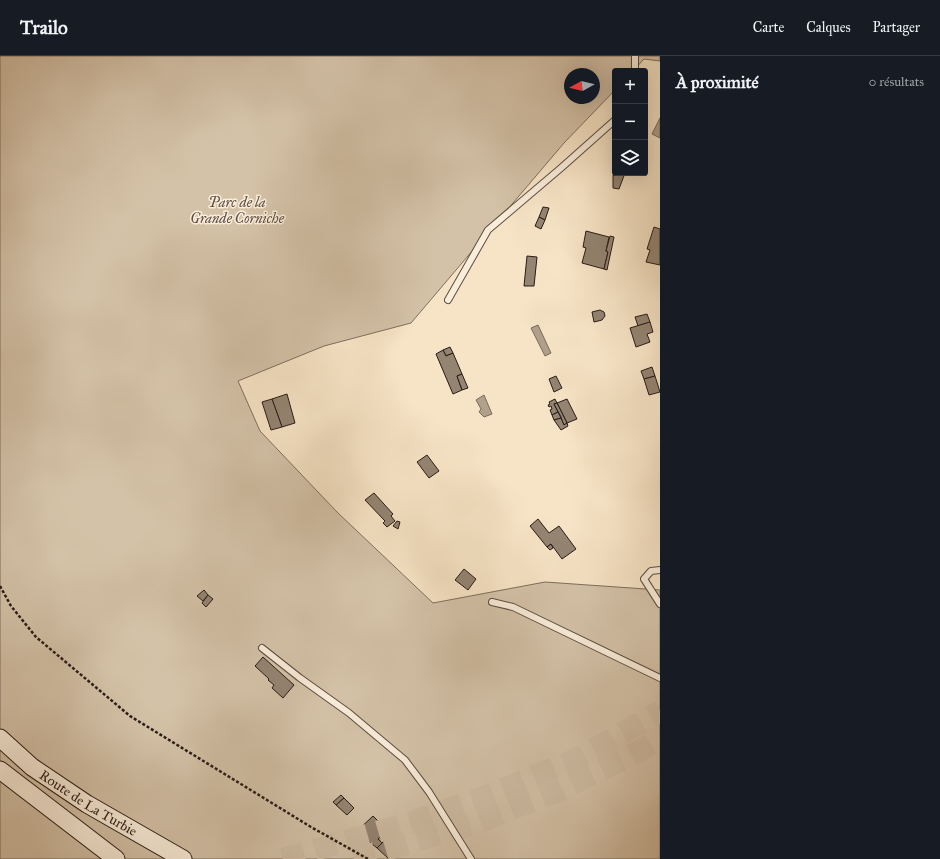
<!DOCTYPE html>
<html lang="fr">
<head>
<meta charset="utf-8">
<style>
	:root { --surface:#171b24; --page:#20242c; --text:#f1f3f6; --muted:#9ea1a6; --line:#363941 }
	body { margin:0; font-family:"IM FELL Great Primer",serif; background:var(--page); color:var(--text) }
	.controls { position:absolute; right:12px; top:12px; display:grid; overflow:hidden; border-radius:4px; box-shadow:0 4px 16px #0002 }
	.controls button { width:36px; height:36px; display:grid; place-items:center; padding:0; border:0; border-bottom:1px solid var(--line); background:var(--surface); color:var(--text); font:20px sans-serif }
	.compass { position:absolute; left:564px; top:12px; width:36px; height:36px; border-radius:50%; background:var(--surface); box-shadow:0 4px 16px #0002; rotate:262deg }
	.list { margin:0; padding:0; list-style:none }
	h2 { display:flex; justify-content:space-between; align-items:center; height:52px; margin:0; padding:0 16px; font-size:17px }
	h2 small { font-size:13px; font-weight:400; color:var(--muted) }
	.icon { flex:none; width:22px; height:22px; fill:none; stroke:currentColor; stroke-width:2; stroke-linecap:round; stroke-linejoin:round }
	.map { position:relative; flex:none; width:660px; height:803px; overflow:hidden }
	header { display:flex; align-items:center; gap:24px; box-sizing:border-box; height:56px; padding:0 20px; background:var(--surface); border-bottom:1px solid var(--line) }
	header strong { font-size:19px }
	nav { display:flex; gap:22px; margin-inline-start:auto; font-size:14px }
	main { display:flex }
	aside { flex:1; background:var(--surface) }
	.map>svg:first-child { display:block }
	.green { fill:#d4c2a8; stroke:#7e6e5f; fill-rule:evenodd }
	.water { fill:#b1a08a; stroke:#7a6b5c }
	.building { fill:#948472; stroke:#281b16 }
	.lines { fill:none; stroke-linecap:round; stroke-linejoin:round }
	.highway-tunnel { stroke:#cebca3; stroke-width:22; stroke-dasharray:22 11; stroke-linecap:butt }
	.lane-casing { stroke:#5c4d42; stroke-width:8 }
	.secondary-casing { stroke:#281b16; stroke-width:19 }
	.path { stroke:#281b16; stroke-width:2.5; stroke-dasharray:3 2; stroke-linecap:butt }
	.lane { stroke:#faedda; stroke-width:6 }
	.secondary { stroke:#faedda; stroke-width:17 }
	.labels { text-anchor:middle; stroke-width:3; stroke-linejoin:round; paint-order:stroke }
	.park-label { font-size:14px; font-style:italic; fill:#5c4d42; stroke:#faedda }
	.street-label { font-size:14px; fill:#281b16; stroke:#faedda }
</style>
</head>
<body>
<header>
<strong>Trailo</strong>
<nav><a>Carte</a><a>Calques</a><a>Partager</a></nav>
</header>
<main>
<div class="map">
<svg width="660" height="803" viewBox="0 0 660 803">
	<rect width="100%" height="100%" fill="#f7e4c6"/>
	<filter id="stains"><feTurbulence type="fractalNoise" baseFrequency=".005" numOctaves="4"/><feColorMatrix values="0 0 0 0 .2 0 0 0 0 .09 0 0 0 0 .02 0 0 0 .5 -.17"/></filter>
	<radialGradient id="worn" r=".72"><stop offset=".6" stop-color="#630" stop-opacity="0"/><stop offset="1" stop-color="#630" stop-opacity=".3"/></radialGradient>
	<path class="green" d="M0,0h660v5l-16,-2 -11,12h-18v19l-51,53 -153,180 -87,23 -86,35 22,50 78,82 95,90 112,-21 115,8v269h-660zM570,18h24v24h-24z"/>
	<g class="water">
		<path d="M660,62v20l-8,-4z"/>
		<path d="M538,269l13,28 -6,3 -14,-28z"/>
		<path d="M484,339l8,19 -8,3 -5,-5 2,-3 -5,-9z"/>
	</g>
	<g class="building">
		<path d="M620,117h5l-6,16 -6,-1v-13z"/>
		<path d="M543,151l6,1 -4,12 -6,-3z"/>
		<path d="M539,161l6,3 -4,9 -6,-3z"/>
		<path d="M654,171l6,2v36l-14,-3 4,-12 -3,-1z"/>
		<path d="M586,175l23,6 -3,14 2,1 -4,17 -22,-6 4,-15 -3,-1z"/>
		<path d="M610,180l4,1 -7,33 -3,-1 4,-17 -2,-1z"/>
		<path d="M527,200l10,1 -3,29h-10z"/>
		<path d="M600,254l4,2 1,4 -3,4 -8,2 -2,-10z"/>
		<path d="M647,258l3,8 -12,4 -3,-9z"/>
		<path d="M650,266l3,10 -6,2 3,8 -14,5 -6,-19z"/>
		<path d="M450,291l3,6 -7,3 -3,-6z"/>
		<path d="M443,294l3,6 7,-3 9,21 -5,2 5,14 -9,4 -17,-40z"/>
		<path d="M652,311l3,9 -11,3 -3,-8z"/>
		<path d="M462,318l6,14 -6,2 -5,-14z"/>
		<path d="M556,320l6,12 -8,4 -5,-13z"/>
		<path d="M655,320l5,16 -11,3 -5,-16z"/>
		<path d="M287,338l8,29 -13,4 -10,-28z"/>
		<path d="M272,343l10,28 -11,3 -9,-28z"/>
		<path d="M555,343l2,4 -3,1 4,8 -6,3 -2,-5 2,-1 -1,-3 -2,1 -1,-2 2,-1 -1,-2z"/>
		<path d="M567,343l10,20 -10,4 -10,-20z"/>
		<path d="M557,347l10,20 -3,2 -3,-7v-1l-7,-13z"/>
		<path d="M558,356l3,6 -7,2 -2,-5z"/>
		<path d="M561,362l3,7 3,-2 1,3 -7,4 -7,-10z"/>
		<path d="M427,399l12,16 -10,7 -12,-16z"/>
		<path d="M374,437l19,21 -2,2 4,5 -8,6 -4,-4 2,-2 -20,-21z"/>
		<path d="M538,463l11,14 10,-7 17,23 -14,10 -11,-15 -4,3 -17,-21z"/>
		<path d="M397,465l3,1 -2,7 -5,-3z"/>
		<path d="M551,488l2,4 -3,2 -3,-3z"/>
		<path d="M464,513l12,10 -8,11 -13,-10z"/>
		<path d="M204,534l4,5 -5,6 -6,-5z"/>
		<path d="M208,539l5,4 -7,8 -4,-4z"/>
		<path d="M263,601l31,28 -11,13 -11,-10 2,-3 -6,-5 1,-1 -14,-13z"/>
		<path d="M341,739l3,3 -8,7 -3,-3z"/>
		<path d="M344,742l10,10 -7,7 -11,-10z"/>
		<path d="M373,760l7,7 -2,3 6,7 -6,6 4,4 -5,5 -11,-9 -1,1 -8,-9z"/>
		<path d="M384,777l4,4 -6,6 -4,-4z"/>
		<path d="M384,785l11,12 -6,6 -12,-11z"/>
	</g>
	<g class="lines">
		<g class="highway-tunnel">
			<path d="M283,803l132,-38 73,-26 93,-38 79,-46"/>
			<path d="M354,803l120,-35 84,-33 78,-38 24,-15"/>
		</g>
		<g class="lane-casing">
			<g id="lane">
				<path d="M635,0v15"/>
				<path d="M448,244l40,-70 73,-62 54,-48"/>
				<path d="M660,514l-9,1 -7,8 16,25"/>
				<path d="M492,546l21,5 147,71"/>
				<path d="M262,592l38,30 49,35 56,47 24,32 42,67"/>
			</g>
		</g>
		<g class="secondary-casing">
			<g id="secondary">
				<path id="s1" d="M0,682l32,29 55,37 96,55"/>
				<path d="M0,714l116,89"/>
			</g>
		</g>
		<path class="path" d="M0,530l11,20 25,31 94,79 181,111 57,32"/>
		<use href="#lane" class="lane"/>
		<use href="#secondary" class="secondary"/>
	</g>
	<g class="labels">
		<g class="park-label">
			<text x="237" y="151">Parc de la<tspan x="237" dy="16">Grande Corniche</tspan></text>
		</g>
		<g class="street-label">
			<text dy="5" stroke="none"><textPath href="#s1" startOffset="110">Route de La Turbie</textPath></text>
		</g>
	</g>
	<rect width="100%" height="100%" filter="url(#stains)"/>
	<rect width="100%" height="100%" fill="url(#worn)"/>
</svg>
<div class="controls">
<button>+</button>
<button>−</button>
<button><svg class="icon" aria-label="layers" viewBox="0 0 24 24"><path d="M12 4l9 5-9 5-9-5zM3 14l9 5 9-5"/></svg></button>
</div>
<svg class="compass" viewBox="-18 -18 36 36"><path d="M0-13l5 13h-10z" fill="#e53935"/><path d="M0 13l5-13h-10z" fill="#9ea1a6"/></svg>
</div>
<aside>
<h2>À proximité<small>0 résultats</small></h2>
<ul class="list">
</ul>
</aside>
</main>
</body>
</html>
